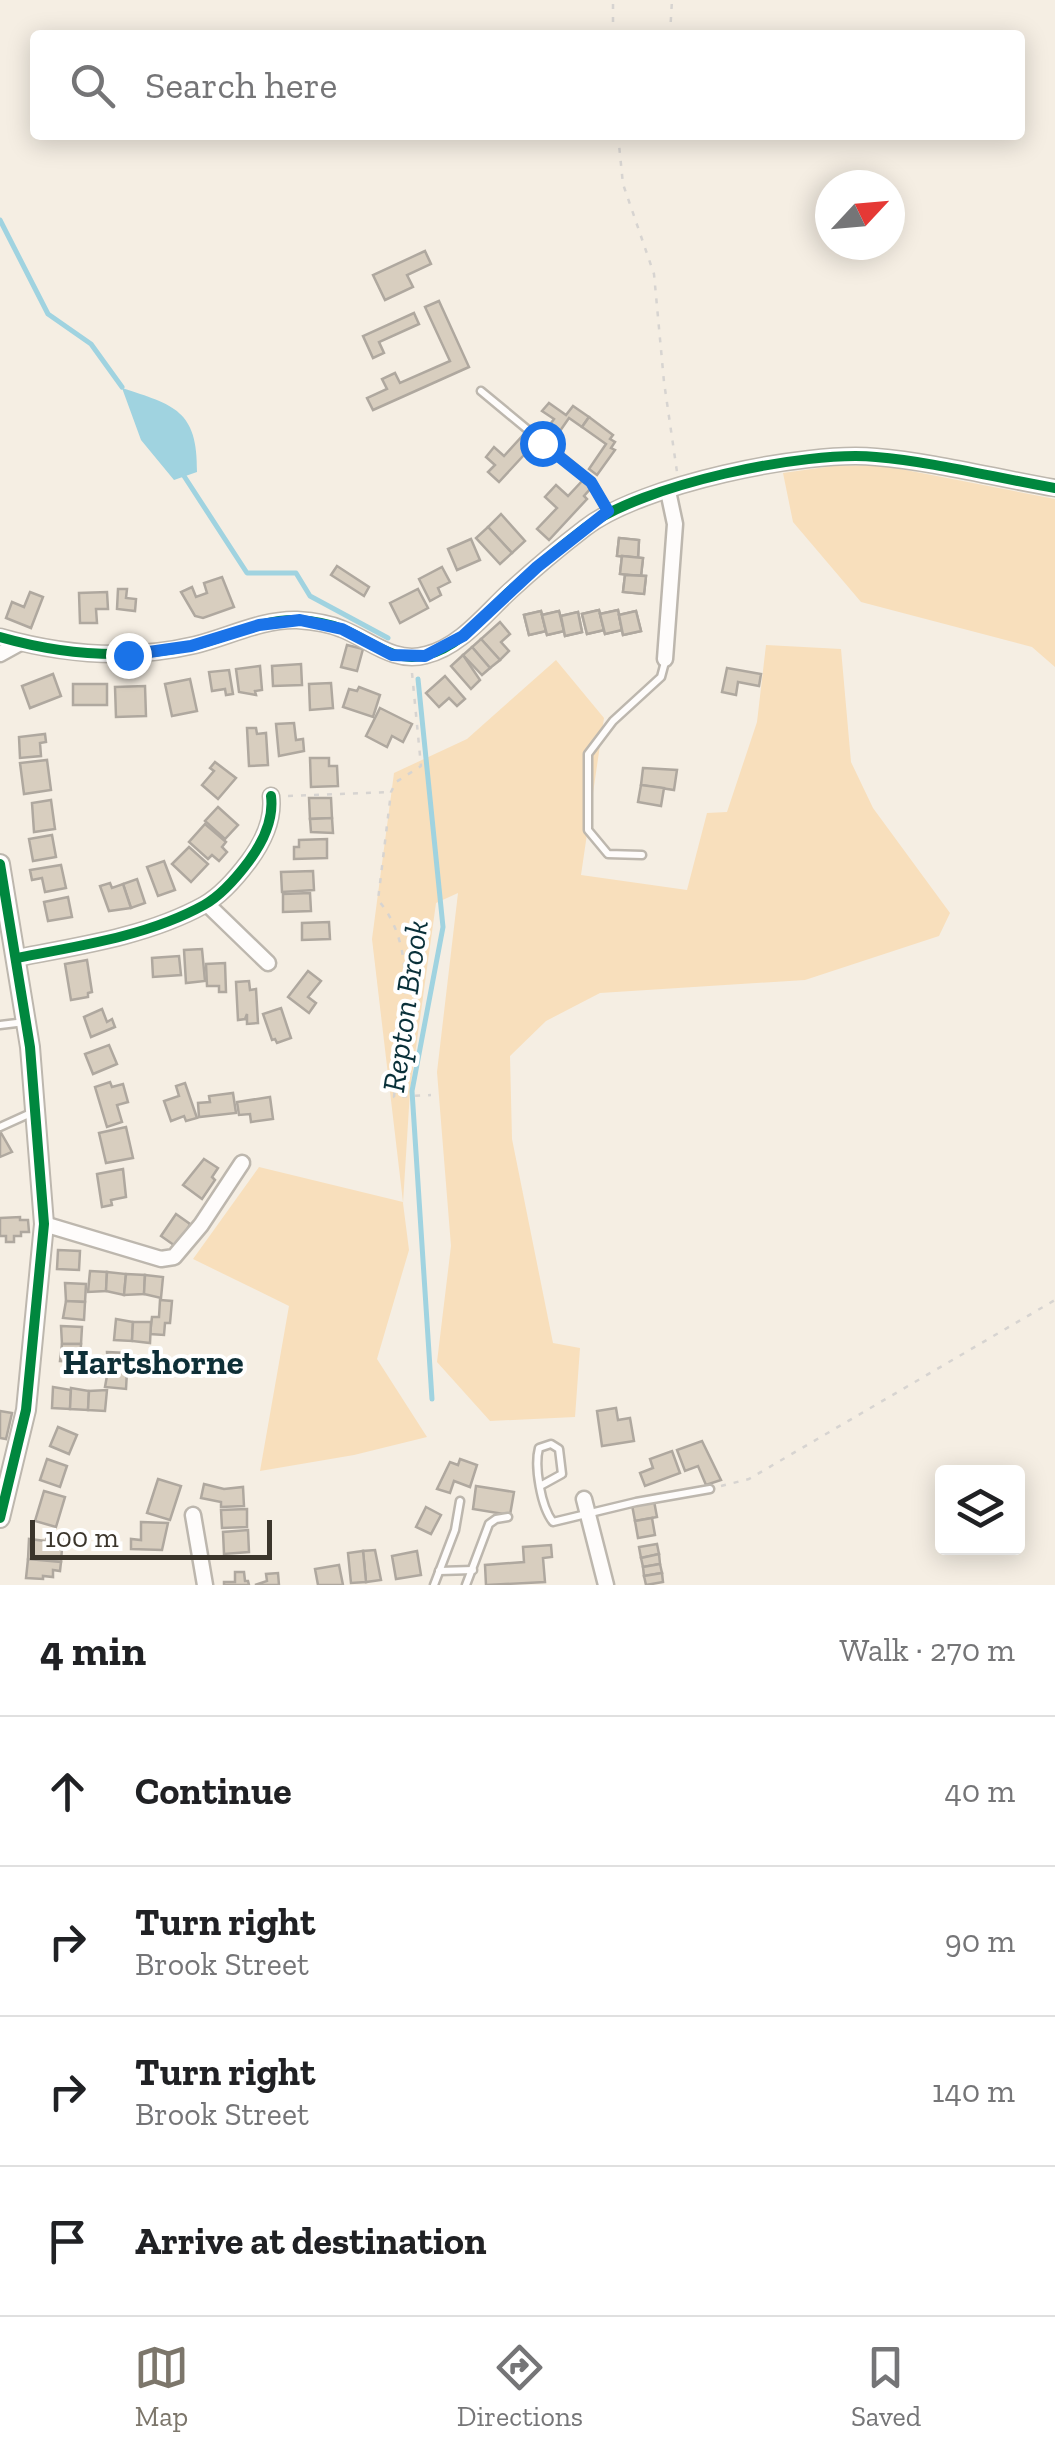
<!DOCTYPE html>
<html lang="en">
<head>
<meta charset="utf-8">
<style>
	:root { --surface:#fff; --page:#f6f6f6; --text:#202124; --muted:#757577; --line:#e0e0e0; --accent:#7c766b }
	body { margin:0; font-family:"Zilla Slab",serif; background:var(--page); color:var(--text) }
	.controls { position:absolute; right:30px; bottom:30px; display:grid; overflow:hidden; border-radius:10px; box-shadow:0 5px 25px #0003 }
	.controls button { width:90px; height:90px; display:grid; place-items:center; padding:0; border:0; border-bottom:2px solid var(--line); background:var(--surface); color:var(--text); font:50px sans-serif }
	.compass { position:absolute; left:815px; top:170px; width:90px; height:90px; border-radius:50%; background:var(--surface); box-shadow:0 5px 25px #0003; rotate:64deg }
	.scale { position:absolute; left:30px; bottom:25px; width:242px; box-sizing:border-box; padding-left:10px; border:5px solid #3b352b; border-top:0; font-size:28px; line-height:35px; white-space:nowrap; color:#3b352b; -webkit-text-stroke:8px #fff; paint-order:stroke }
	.stop { position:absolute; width:30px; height:30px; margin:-22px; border:8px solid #1a73e8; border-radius:50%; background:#fff }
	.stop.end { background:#1a73e8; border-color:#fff; box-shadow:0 2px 10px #0008 }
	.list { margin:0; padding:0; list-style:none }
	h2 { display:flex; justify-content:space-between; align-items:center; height:130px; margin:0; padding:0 40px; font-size:42px }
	h2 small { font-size:32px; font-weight:400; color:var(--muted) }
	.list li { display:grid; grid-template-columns:65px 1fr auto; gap:30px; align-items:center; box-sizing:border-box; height:150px; padding:0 40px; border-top:2px solid var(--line) }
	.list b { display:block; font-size:38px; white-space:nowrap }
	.list p { margin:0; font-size:32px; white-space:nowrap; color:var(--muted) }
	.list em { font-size:32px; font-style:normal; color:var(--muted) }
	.icon { flex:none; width:55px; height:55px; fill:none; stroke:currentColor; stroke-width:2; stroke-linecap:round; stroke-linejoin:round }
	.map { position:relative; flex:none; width:1055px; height:1585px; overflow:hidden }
	.search { position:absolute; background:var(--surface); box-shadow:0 5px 25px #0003; left:30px; right:30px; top:30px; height:110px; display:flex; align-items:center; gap:25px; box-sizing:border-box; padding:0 35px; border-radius:10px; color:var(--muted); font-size:38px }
	.sheet { height:730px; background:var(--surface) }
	nav { display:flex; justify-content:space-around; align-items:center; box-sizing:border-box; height:140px; border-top:2px solid var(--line); background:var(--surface); font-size:28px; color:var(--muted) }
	nav a { display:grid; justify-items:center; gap:5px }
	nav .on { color:var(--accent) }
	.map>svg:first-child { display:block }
	.green { fill:#f8dfbc }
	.water { fill:#a0d3e0 }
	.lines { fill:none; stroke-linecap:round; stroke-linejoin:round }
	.stream { stroke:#a0d3e0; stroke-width:5 }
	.building { fill:#d8cebf; stroke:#afa89f; stroke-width:2.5 }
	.lane-casing { stroke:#bdb7ae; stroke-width:11 }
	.street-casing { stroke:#bdb7ae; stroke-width:19 }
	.secondary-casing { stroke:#bdb7ae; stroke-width:22 }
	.path { stroke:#d7d4d1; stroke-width:2.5; stroke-dasharray:5 8; stroke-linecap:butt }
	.lane { stroke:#fefcfb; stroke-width:6 }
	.street { stroke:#fefcfb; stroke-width:14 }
	.secondary { stroke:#fefcfb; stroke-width:18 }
	.cycleway-casing { stroke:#fff; stroke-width:16 }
	.cycleway { stroke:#00873e; stroke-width:10 }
	.route { stroke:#1a73e8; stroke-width:12 }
	.labels { text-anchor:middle; stroke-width:8; stroke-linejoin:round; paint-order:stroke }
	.water-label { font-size:32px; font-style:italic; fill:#093039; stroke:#fff }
	.quarter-label { font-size:35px; font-weight:bold; fill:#0e2f37; stroke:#fff }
</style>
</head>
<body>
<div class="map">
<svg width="1055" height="1585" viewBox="0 0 1055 1585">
	<rect width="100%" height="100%" fill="#f5eee3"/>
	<g class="green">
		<path d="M880,465l175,34v168l-23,-20 -171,-45 -68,-80 -10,-49 50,-7z"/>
		<path d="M766,645l75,4 10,113 22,46 77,105 -11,23 -134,44 -205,13 -54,28 -36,35 2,83 41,204 27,5 -5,69 -85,4 -53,-59 14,-116 -14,-174 21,-179 -22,10 -26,188 -7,112 6,47 -32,109 50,78 -73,18 -94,16 29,-165 -96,-47 66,-92 144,35 -31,-263 22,-166 73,-34 89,-79 48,58 -23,157 106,15 20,-77 20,-1 30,-90z"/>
	</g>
	<path class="water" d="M122,388c52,17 76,22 75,84l-23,8 -33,-40z"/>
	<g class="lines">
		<g class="stream">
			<path d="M0,220l48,94 43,30 31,43"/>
			<path d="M184,476l63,97h49l14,23 78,42"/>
			<path d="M418,679l25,248 -31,164 20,308"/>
		</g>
	</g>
	<g class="building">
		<path d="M425,251l6,13 -24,11 6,12 -28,13 -12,-25z"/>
		<path d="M439,301l30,66 -96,43 -6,-12 20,-9 -5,-10 13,-6 5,10 50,-22 -25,-54z"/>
		<path d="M414,313l5,11 -40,18 5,11 -11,5 -10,-22z"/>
		<path d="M549,403l17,12 7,-9 16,11 -7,10 -13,-9 -16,23 -10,-7 11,-15 -12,-8z"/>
		<path d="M589,417l24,18 -3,4 5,3 -4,6 4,2 -18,25 -8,-6 17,-25 -24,-17z"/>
		<path d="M524,434l10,10 -35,38 -11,-10 7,-7 -9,-8 8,-10 10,9z"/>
		<path d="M583,480l8,8 -7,8 3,3 -38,41 -12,-11 20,-21 -12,-11 11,-12 12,11z"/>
		<path d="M501,514l24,27 -13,12 -24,-26z"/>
		<path d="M488,527l24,26 -12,11 -24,-26z"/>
		<path d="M619,538l20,2 -1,18 -21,-2z"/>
		<path d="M619,538l20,2 -1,18 -21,-2z"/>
		<path d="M471,539l9,21 -23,10 -9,-21z"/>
		<path d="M622,556l21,2 -2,18 -21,-2z"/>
		<path d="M622,556l21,2 -2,18 -21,-2z"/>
		<path d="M337,566l32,21 -5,9 -33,-21z"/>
		<path d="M442,567l8,15 -12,6 3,7 -11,6 -11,-22z"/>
		<path d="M625,575l21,1 -2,18 -21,-2z"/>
		<path d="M625,575l21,1 -2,18 -21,-2z"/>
		<path d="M222,577l12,30 -31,11 -8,-2 -14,-24 11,-5 4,10 11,-4 -3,-10z"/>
		<path d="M118,589h9l-1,9 10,1 -1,12 -18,-2z"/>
		<path d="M418,589l10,19 -28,15 -10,-20z"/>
		<path d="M30,592l13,5 -12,31 -25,-10 6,-16 12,5z"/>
		<path d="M107,592l1,17h-12l1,14h-17l-1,-30z"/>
		<path d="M599,610l5,20 -17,4 -5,-20z"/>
		<path d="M599,610l5,20 -17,4 -5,-20z"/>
		<path d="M618,610l4,20 -17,4 -5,-20z"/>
		<path d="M618,610l4,20 -17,4 -5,-20z"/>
		<path d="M541,611l5,20 -17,4 -5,-20z"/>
		<path d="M541,611l5,20 -17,4 -5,-20z"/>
		<path d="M559,611l5,20 -17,4 -5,-20z"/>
		<path d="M559,611l5,20 -17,4 -5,-20z"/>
		<path d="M636,611l5,20 -18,4 -4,-20z"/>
		<path d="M636,611l5,20 -18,4 -4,-20z"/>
		<path d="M578,612l4,20 -17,4 -4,-20z"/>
		<path d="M578,612l4,20 -17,4 -4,-20z"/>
		<path d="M500,622l10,12 -9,8 8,9 -9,9 -19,-21z"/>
		<path d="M481,639l19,21 -10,8 -18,-21z"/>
		<path d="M347,645l16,4 -6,22 -16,-4z"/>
		<path d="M472,647l18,21 -8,7 -19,-20z"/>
		<path d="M463,655l17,25 -9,9 -20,-23z"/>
		<path d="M301,664l1,21 -29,1 -1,-20z"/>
		<path d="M260,666l2,24 -7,1 1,4 -17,-3 -3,-23z"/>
		<path d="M727,668l34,6 -2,12 -21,-4 -2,13 -14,-3z"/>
		<path d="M229,670l4,24 -7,1 -1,-6 -13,2 -3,-19z"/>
		<path d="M53,674l8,22 -31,12 -8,-22z"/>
		<path d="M445,676l20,23 -8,7 -8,-8 -10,9 -13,-14z"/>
		<path d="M190,679l7,32 -25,5 -7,-32z"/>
		<path d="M331,683l2,25 -23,2 -1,-26z"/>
		<rect x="73" y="684" width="34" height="21"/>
		<path d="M145,686l1,30 -30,1 -1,-30z"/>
		<path d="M359,687l21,8 -7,22 -30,-10 6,-18 8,2z"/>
		<path d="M380,708l32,16 -9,18 -11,-6 -5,11 -21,-11z"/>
		<path d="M294,723l2,17 7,-1 1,12 -25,5 -3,-32z"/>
		<path d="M247,728h9l1,6 9,-1 2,32 -19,1z"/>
		<path d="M45,734l1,8 -6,1 1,13 -21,2 -1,-21z"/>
		<path d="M310,758h19v8h8l1,20 -27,1z"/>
		<path d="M47,760l4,30 -27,4 -4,-31z"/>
		<path d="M215,762l21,16 -18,21 -16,-14 12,-14 -4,-3z"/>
		<path d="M643,768l34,2 -3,20 -33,-5z"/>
		<path d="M641,785l23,3 -3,18 -23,-4z"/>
		<path d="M309,798h22l1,20 -22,1z"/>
		<path d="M51,800l4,29 -21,3 -2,-29z"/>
		<path d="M218,807l20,18 -13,14 -20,-18z"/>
		<path d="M332,818l1,15 -22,-1 -1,-13z"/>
		<path d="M205,824l21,18 -4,5 5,5 -8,9 -7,-6 -4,4 -19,-17z"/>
		<path d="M52,835l4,22 -23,4 -4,-22z"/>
		<path d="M327,839v19l-33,1v-12h5v-7z"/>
		<path d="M189,847l19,17 -17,18 -19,-18z"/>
		<path d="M164,861l11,29 -17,6 -11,-29z"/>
		<path d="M61,865l5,23 -21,4 -3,-14 -10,2 -2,-10z"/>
		<path d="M313,871l1,19 -32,2 -1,-20z"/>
		<path d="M137,879l8,24 -14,5 -8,-24z"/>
		<path d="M110,883l2,5 11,-4 8,24 -22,3 -9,-25z"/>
		<path d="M310,893l1,18 -28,1v-18z"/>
		<path d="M68,897l4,20 -24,4 -4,-19z"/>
		<path d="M329,922l1,17 -28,1v-17z"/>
		<path d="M202,949l3,32 -19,2 -2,-33z"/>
		<path d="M179,956l2,19 -28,2 -1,-19z"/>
		<path d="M87,960l5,32 -4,1v4l-17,3 -6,-36z"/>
		<path d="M225,963l1,29h-7v-6h-12l-1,-22z"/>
		<path d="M308,971l13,10 -13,16 8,6 -7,10 -21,-16z"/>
		<path d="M249,981l1,9 6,-1 2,34 -11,1v-10l-2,5 -7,1 -2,-38z"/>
		<path d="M281,1008l10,30 -14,5 -2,-4 -3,1 -9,-26z"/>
		<path d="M102,1009l5,13 5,-3 3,8 -24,10 -7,-20z"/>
		<path d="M109,1045l8,19 -24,10 -8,-20z"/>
		<path d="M110,1082l2,5 11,-3 5,18 -11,3 5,17 -15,5 -12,-40z"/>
		<path d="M185,1083l12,35 -11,3 -2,-5 -13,5 -7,-20 15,-5 -3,-10z"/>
		<path d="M233,1093l3,20 -37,4 -1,-14 12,-1 -1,-6z"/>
		<path d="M270,1097l3,22 -22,3 -1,-8 -11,1 -2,-13z"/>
		<path d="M126,1127l7,31 -27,5 -7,-30z"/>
		<path d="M0,1131l12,21 -12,5z"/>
		<path d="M204,1159l14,9 -6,9 3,3 -13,19 -19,-14z"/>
		<path d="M123,1169l3,28 -15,3 1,5 -10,2 -5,-33z"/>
		<path d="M176,1214l14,10 -12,24 -17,-12z"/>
		<path d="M20,1217v3h8l1,12h-8v4h-7v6h-8v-6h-6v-18z"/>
		<path d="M58,1250l22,1 -1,19 -22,-1z"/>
		<path d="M90,1271l17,1 -1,19 -18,1z"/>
		<path d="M107,1272l19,2 -2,21 -18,-4z"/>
		<path d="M126,1274l19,1 -1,19 -20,1z"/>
		<path d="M145,1275l18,2 -2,21 -17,-4z"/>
		<path d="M65,1283l21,1 -1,18 -19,-1z"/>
		<path d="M160,1300l12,1 -2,22h-5l-1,12 -14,-1 2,-17h7z"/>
		<path d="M66,1301l19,1 -1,18 -21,-2z"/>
		<path d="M116,1319l17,3 -1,19 -18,-1z"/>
		<path d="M133,1322h18l-1,21 -18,-2z"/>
		<path d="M61,1326l21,1 -1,17h-19z"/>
		<path d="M62,1344h19l-1,18 -20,-1z"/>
		<path d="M107,1352l21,1 -1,18 -19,-1z"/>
		<path d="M108,1370l19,1 -1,18 -21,-2z"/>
		<path d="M53,1387l18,3 -1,19 -18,-1z"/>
		<path d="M71,1388l18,3 -1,19 -18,-1z"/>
		<path d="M107,1390l-2,21 -17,-1 1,-19z"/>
		<path d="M616,1408l2,12 12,-2 4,23 -32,5 -5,-35z"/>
		<path d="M0,1411l12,2 -6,26 -6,-1z"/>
		<path d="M58,1427l19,8 -8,19 -19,-8z"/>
		<path d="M702,1441l19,39 -15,5 -8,-19 -13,5 -8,-21z"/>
		<path d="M672,1451l8,22 -35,13 -5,-13 13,-5 -3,-9z"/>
		<path d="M47,1459l20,7 -7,21 -20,-7z"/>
		<path d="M460,1459l17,6 -7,22 -16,-6 -4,12 -13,-4 13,-27 8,3z"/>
		<path d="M158,1479l23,7 -11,34 -23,-7z"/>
		<path d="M204,1484l20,5 19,-2 1,19 -23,1v-5l-20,-4z"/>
		<path d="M476,1486l38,6 -4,23 -37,-6z"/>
		<path d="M44,1491l21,6 -9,30 -21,-6z"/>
		<path d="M654,1501l3,16 -22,4 -3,-16z"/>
		<path d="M426,1507l15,8 -10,19 -15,-7z"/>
		<path d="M247,1509v18l-25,1 -1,-18z"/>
		<path d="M652,1518l3,17 -17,3 -3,-17z"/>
		<path d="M141,1522l27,1 -6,27 -31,-1v-10l10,1z"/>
		<path d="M248,1530l1,22 -25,2 -1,-22z"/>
		<path d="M47,1533l16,2 -2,27 -33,-3 1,-20 17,2z"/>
		<path d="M657,1544l2,10 -18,4 -2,-11z"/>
		<path d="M551,1545l1,12 -9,1 2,24 -59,3 -1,-20 39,-3 -1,-15z"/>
		<path d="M375,1550l6,30 -15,2 -3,-31z"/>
		<path d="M363,1551l3,31 -15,1 -3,-30z"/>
		<path d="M417,1551l4,24 -25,4 -4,-23z"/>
		<path d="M659,1554l1,10 -17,3 -2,-9z"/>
		<path d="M28,1559l33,3 -1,9 -7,-1v7l-10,-1v3l-17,-1z"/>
		<path d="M660,1564l2,9 -18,3 -1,-9z"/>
		<path d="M339,1565l4,20h-25l-3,-16z"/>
		<path d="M235,1572h9l1,9h3l1,4h-25v-3h11z"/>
		<path d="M278,1573l1,12h-24l12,-4 -1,-7z"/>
		<path d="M662,1573l1,9 -17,3 -2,-9z"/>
	</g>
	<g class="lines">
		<g class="lane-casing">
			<g id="lane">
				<path d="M481,391l110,91 17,29"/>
				<path d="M642,855l-34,-1 -20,-24v-76l25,-33 48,-44 4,-15"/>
				<path d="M0,1025l25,-3"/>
				<path d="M0,1127l31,-14"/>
				<path d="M542,1485l20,-11 -3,-25 -8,-5 -12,4c-5,18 2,59 14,74l83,-20 74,-13"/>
				<path d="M439,1571l34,-1"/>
				<path d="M434,1585l21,-55 5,-29"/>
				<path d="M466,1585l23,-61 7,-5 12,-2"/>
			</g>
		</g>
		<g class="street-casing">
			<g id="street">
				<path d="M0,637c63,18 131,23 195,8 33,-8 67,-26 102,-25 15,1 31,3 45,9 28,11 52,35 84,26 34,-8 59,-41 84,-64 24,-22 49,-43 75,-63 55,-43 220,-78 291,-71 59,5 120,21 179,31"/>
				<path d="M0,654l20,-11"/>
				<path d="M665,659l10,-135 -7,-33"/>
				<path d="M207,904l61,59"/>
				<path d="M16,958c63,-12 132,-22 188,-53 18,-10 33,-28 45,-44 14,-19 25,-41 22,-65"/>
				<path d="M44,1224l117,35 13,-2 27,-32 41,-62"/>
				<path d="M584,1499l22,86"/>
				<path d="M193,1515l12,70"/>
			</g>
		</g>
		<g class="secondary-casing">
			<path id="secondary" d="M0,864l30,183 14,177 -18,186 -26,108"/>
		</g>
		<g class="path">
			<path d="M613,35v-35"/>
			<path d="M670,35l2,-35"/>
			<path d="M618,135l5,49 31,90 10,108 13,90"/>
			<path d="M412,673l9,93 -25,16 -5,10 -13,108c45,52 22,135 16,197l37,-2"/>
			<path d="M288,796l101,-4"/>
			<path d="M721,1486l28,-7 306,-179"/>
		</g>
		<use href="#lane" class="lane"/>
		<use href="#street" class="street"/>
		<use href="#secondary" class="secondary"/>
		<g class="cycleway-casing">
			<g id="cycleway">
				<path d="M0,637c63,18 131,23 195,8 33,-8 67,-26 102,-25 15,1 31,3 45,9 28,11 52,35 84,26 34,-8 59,-41 84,-64 24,-22 49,-43 75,-63 55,-43 220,-78 291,-71 59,5 120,21 179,31"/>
				<path d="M0,864l30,183 14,177 -18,186 -26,108"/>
				<path d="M16,958c63,-12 132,-22 188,-53 18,-10 33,-28 45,-44 14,-19 25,-41 22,-65"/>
			</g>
		</g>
		<use href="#cycleway" class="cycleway"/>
	</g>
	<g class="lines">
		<path class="route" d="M128,655l63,-9 68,-21 41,-5 42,9 50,26 33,1 38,-20 74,-69 71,-56 -17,-29 -49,-39"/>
	</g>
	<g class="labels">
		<g class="water-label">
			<text transform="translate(405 1006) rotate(-82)" y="11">Repton Brook</text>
		</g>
		<g class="quarter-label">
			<text x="153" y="1374">Hartshorne</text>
		</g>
	</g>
</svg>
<div class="controls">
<button><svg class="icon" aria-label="layers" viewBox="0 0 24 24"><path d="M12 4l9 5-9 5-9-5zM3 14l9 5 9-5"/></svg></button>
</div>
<svg class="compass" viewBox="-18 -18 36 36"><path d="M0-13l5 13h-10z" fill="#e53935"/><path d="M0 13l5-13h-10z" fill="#757577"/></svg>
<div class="scale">100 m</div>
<div class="stop" style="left:542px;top:443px"></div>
<div class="stop end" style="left:128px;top:655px"></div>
<div class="search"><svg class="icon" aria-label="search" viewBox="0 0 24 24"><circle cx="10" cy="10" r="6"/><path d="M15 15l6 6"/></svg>Search here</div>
</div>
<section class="sheet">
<h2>4 min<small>Walk · 270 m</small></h2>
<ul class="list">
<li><svg class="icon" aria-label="ahead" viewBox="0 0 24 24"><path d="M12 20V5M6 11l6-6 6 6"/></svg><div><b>Continue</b></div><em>40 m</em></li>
<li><svg class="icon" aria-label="right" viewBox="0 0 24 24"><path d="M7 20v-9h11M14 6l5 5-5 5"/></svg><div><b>Turn right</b><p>Brook Street</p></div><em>90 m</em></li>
<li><svg class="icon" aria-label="right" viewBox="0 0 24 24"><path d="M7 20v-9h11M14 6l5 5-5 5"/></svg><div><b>Turn right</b><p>Brook Street</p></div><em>140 m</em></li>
<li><svg class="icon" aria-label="arrive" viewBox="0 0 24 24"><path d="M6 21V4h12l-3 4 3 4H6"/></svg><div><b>Arrive at destination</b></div></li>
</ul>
</section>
<nav>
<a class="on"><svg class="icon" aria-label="map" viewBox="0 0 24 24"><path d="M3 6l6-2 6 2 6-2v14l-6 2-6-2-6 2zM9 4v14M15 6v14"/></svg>Map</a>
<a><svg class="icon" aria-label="directions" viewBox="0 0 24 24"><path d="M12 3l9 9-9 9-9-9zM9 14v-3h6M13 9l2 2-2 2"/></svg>Directions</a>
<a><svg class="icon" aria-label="saved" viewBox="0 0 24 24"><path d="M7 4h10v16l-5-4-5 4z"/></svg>Saved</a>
</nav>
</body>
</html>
